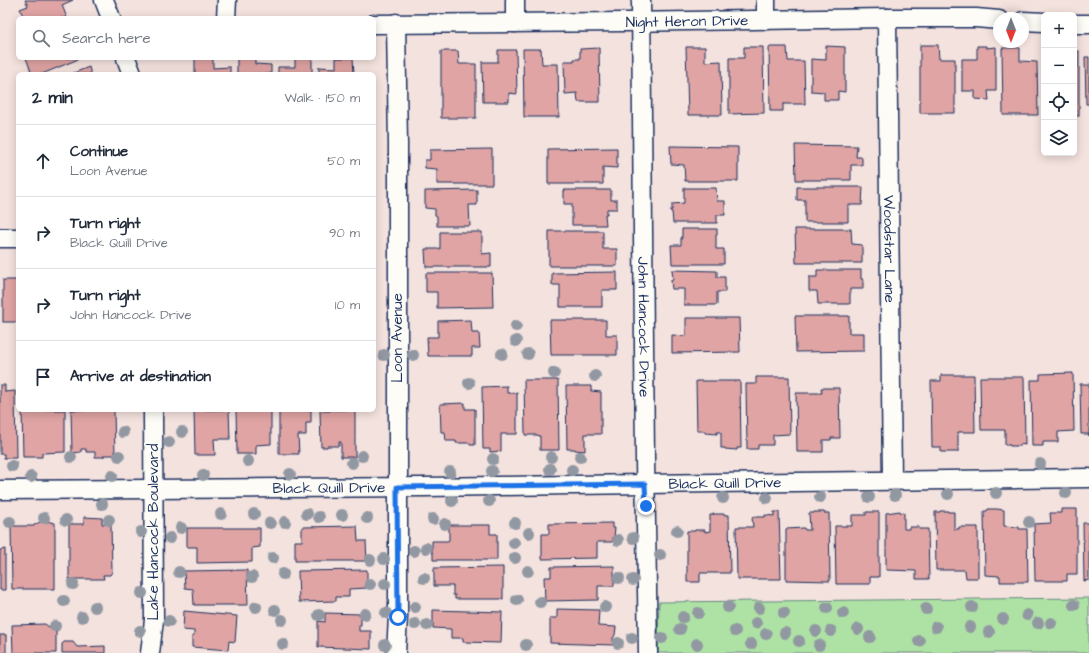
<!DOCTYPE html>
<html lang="en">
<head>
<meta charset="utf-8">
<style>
	:root { --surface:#fff; --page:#f6f6f7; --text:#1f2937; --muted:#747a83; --line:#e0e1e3 }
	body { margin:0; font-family:"Architects Daughter",sans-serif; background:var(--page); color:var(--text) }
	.controls { position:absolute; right:12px; top:12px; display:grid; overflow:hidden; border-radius:6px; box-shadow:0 2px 10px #0003 }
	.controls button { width:36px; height:36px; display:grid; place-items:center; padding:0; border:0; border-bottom:1px solid var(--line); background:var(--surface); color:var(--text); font:20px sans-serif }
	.compass { position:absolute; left:993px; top:12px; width:36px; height:36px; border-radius:50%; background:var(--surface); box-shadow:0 2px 10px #0003; rotate:180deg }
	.stop { position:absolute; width:12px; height:12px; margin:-9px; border:3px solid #1a73e8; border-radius:50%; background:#fff }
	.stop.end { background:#1a73e8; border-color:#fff; box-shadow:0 1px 4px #0008 }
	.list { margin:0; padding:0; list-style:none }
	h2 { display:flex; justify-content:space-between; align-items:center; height:52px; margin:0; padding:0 16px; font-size:17px }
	h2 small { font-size:13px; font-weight:400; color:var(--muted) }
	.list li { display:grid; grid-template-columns:26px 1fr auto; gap:12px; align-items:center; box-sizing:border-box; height:72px; padding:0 16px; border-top:1px solid var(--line) }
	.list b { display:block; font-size:15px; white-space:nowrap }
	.list p { margin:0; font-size:13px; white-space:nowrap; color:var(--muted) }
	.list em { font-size:13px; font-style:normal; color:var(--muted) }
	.icon { flex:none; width:22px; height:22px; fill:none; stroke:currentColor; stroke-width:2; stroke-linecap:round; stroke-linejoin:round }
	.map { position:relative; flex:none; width:1089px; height:653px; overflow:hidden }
	.search { position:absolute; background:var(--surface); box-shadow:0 2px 10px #0003; left:16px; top:16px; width:360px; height:44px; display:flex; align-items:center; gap:10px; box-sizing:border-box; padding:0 14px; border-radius:6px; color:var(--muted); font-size:15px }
	.panel { position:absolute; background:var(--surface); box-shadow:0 2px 10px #0003; left:16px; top:72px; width:360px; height:340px; border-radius:6px }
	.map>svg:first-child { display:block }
	.green { fill:#aee2a4; stroke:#648881 }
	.building { fill:#dfa4a3; stroke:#1b2f5e }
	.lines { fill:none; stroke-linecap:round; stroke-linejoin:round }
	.minor-casing { stroke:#1b2f5e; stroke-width:21 }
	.minor { stroke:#fdfcf7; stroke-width:18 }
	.tree { fill:#9198a2 }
	.route { stroke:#1a73e8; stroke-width:5 }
	.labels { text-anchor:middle; stroke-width:3; stroke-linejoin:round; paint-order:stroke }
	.street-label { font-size:15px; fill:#1b2f5e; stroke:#fdfcf7 }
</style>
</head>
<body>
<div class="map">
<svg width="1089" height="653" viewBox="0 0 1089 653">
	<rect width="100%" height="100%" fill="#f4e2de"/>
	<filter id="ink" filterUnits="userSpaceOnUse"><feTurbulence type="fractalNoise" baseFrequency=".025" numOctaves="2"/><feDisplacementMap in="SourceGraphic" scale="8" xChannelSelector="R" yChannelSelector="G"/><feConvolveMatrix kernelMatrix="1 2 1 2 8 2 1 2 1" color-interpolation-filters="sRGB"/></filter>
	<g filter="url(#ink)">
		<path class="green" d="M1089,598v55h-431l1,-51z"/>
		<g class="building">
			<path d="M25,0h48l-11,5 5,13h-43l-4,-9 8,-3z"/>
			<path d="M920,45h18l1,14h16v54h-35z"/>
			<path d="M826,46l19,1v45l-7,-1v9h-14v-8l-13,-1v-32l15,1z"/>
			<path d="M977,46h9v2l10,-1v44h-8l1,9 -14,-1v-8h-13v-32h15z"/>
			<path d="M686,47h19v15l16,-1 1,54h-34z"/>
			<path d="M744,47h19l1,66 -35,1v-56h15z"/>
			<path d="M769,47h18l1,14h16l1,43h-22v7h-13z"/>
			<path d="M599,48l1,54h-22l-1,-9 -12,1 -1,-33h10v-2h6v-10z"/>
			<path d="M1002,48h18v13l17,1 1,53h-35z"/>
			<path d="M523,49h18l1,15h16l1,53h-35z"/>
			<path d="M498,50h18l1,44 -8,-1v9h-26l-1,-40h16z"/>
			<path d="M441,51h17l1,13h17v54h-35z"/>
			<rect x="1074" y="51" width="5" height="65"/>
			<path d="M1085,57h4v47h-3z"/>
			<path d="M26,58h55l-39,16h-10z"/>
			<path d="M195,58h18v10l17,-1v7h-35z"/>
			<path d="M237,58h18v6l16,1v9h-34z"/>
			<path d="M295,58h17v16h-34v-7h17z"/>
			<path d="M336,58h17l1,16h-35v-7l17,1z"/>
			<path d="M89,67l2,7h-20z"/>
			<path d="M795,145l62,1 -1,11h6v8h-11v15h-55z"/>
			<path d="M670,146l68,1v34h-53l-1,-16 -13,-1z"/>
			<path d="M617,148v20l-14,-1v17h-55v-35z"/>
			<path d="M492,149v35h-55v-15l-12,-1v-8h5v-10z"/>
			<path d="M797,187h66l-1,18h-14v17h-43v-22h-8z"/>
			<path d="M684,188h32l1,13h8v14h-8v8h-44l-1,-11h-1l-1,-2h2v-6l12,-1z"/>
			<path d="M477,190v15h-8l1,21h-33v-10l-2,-1v-6l-10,-1v-17z"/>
			<path d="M564,190h47v10h6v9h-10v5h-2l1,11h-34v-21h-8z"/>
			<path d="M682,229h35v6h-1v14h8v15h-52l-1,-19h10v-7h1z"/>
			<path d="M795,229h56l1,15 10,1v18h-66z"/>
			<path d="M549,231h54v18h14v17h-68z"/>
			<path d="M440,232h42v22l9,-1v14h-65l-1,-18h15z"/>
			<path d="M672,270l45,1v6h8v15h-8v13h-33v-16h-12l-1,-9h2z"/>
			<path d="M817,270h44v9h2v10h-13v15h-32l-1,-13h-8v-14h8z"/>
			<path d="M617,272v18h-15v17h-42v-22h-8v-12z"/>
			<path d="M426,273h66l1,34 -56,1v-16h-11z"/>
			<rect x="3" y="280" width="15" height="42"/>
			<path d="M795,316h54v17h15v18l-68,1z"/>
			<path d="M686,318h53l1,34 -68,1v-18l14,1z"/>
			<path d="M471,320l1,13h7l1,15h-8v8h-44l-1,-19h11v-16z"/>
			<path d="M550,320h56v15h11v20h-66z"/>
			<path d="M1073,373l1,58 -16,1v10h-15v4h-11l-1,-66h9v-6z"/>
			<path d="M941,375h33l1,57h-17v20h-17v-5h-9l-1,-66h10z"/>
			<path d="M756,377h33l1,57 -17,1v10h-15v4h-11l-1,-65h10z"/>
			<path d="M980,377h44l1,68 -5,-1v2h-10v-1h-5v-15h-24z"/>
			<path d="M524,380h34l1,70h-19v-14h-2v-1h-13z"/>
			<path d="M696,381h44l1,67h-4v2l-12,-1v-1h-4v-16h-4v2l-12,-1v-2h-8z"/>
			<path d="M1080,384h9v52v-2h-8z"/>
			<path d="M0,385h5v7l10,-1 1,67h-12v-4h-4z"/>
			<path d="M507,386v7h10v41h-16v17l-11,1v-3h-7l-1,-62z"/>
			<path d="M566,386h25v5l10,1v42h-16v17l-10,-1v-1h-8z"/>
			<path d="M821,388h18l1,50h-9v2h-8v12h-26l-1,-59h26z"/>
			<path d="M465,403v6h10v36h-5v-2h-14v-2h-10l-1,-9h-4l-1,-28z"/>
			<path d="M22,410h43v42l-23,1v4h-19z"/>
			<path d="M71,410h43l1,45h-11v2h-9v-5h-9v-3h-5v3l-9,1z"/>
			<path d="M194,410h35l1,29h-16l1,16h-20z"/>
			<path d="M236,410h35v34l-15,1v9h-19z"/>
			<path d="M279,410h32v13h-5v12h-8l1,19h-20z"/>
			<path d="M330,410h25v47h-14v-15h-2v4h-12v1h-6l-1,-36h10z"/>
			<path d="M988,509h9l7,1v16l15,1v2h8l1,53h-28v-6l-15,-1 -1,-64h3z"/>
			<path d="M1061,509h16v65h-10v7h-32l-1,-57 17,-1 -1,-10h11z"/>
			<path d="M900,511v1l4,1v16h5v-2h10v2h9l1,50h-13v-8l-30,-1v-57z"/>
			<path d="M940,511h8v1h6v17h5v-2h19v51h-12l-1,-8h-29l-1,-58h5z"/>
			<path d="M774,512h5l2,67h-44l-1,-52h17l-1,-10h13v-2l9,1z"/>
			<path d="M814,512h10v1h5l1,68 -44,-1v-51l18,-1 1,2h5l-1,-17h5z"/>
			<path d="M866,512h13v65h-9v7h-34l-1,-58h17v-11h14z"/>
			<path d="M713,514h12v1h4l1,58h-30v9h-13v-51h8v-1h10v2l5,-1v-16h3z"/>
			<path d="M84,517l18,1v6h9l1,48 -2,3h-7l1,4h-35v-55h15z"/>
			<path d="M46,521l9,2v66h-43l-1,-63h23v-1l6,-3z"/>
			<path d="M612,523v5h3l-1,9h-1l-1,5h-15v16l-55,1v-25h7v-10z"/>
			<path d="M1083,523h6v57l-5,1z"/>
			<path d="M449,525h41v9h7v26h-64v-7h-1v-12h16l1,-1z"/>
			<path d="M357,526l1,15h8l1,20h-72v-20h7v-14z"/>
			<path d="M187,528h73v19l-8,1v14l-55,1v-16h-10z"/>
			<path d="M5,549v41h-5v-40z"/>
			<path d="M614,566v20h-16v14l-53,1 -1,-24h7v-10z"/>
			<path d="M503,567v32h-48v-4h-2v-9h-19v-18z"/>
			<path d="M247,570l1,35h-54l-1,-16 -8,-1 -1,-17z"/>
			<path d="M367,570v18l-18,1v8h-13v4l-37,1 -1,-31z"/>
			<path d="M557,609l42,1 -1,16 18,1 -1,8 -2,3v7l-63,-2v-25h7z"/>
			<path d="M433,610l69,2 -1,31 -38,-1v-4h-12v-9l-18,-1z"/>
			<path d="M184,611l53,5 -2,26 -6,-1 -1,9 -36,-3v-11h2v-5l-11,-1z"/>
			<path d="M325,613l36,1v11h-2v6h12v18l-53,-2v-26l7,1z"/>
			<path d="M45,624l11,8v21h-43l-1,-28z"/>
			<rect x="0" y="635" width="6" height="18"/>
			<path d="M64,642h9l4,5 28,-1v7h-43v-9z"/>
		</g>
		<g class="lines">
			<g class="minor-casing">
				<g id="minor">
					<path d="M104,0l7,18"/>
					<path d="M515,0v23"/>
					<path id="s1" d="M641,0l4,459 3,194"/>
					<path d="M766,0v20"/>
					<path d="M226,18l1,-18"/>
					<path id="s2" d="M887,18l5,462"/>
					<path d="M1023,21l21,1"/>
					<path d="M396,23l2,121v473l-2,36"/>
					<path id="s3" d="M374,24l251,-2 262,-4h89l23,2"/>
					<path d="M1074,24h15"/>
					<path d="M126,58l6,16"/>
					<path d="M0,238h18"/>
					<path id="s4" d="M0,490l424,-3 665,-9"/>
					<path d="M150,653l4,-33 -1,-210"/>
				</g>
			</g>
			<use href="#minor" class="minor"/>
		</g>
		<g class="tree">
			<circle cx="516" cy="326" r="6"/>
			<circle cx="516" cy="341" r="6"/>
			<circle cx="502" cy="354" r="6"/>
			<circle cx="528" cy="354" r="6"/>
			<circle cx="384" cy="355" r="6"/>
			<circle cx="413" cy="355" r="6"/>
			<circle cx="554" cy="373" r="6"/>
			<circle cx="595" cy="376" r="6"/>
			<circle cx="469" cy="383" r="6"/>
			<circle cx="123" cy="432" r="6"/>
			<circle cx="182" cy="432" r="6"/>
			<circle cx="169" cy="442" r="6"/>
			<circle cx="119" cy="456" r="6"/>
			<circle cx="362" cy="456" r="6"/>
			<circle cx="71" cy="457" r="6"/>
			<circle cx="551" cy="457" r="6"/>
			<circle cx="580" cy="457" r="6"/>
			<circle cx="493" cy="459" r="6"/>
			<circle cx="248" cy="461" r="6"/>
			<circle cx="352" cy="463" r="6"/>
			<circle cx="1040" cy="464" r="6"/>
			<circle cx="12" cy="466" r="6"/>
			<circle cx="550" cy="469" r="6"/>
			<circle cx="572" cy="470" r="6"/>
			<circle cx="492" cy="471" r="6"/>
			<circle cx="450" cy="472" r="6"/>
			<circle cx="290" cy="474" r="6"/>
			<circle cx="203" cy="475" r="6"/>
			<circle cx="112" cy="476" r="6"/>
			<circle cx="31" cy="477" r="6"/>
			<circle cx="996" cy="493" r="6"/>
			<circle cx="1066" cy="493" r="6"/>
			<circle cx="948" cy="494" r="6"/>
			<circle cx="895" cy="495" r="6"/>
			<circle cx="820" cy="497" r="6"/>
			<circle cx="869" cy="497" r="6"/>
			<circle cx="723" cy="498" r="6"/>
			<circle cx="767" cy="498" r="6"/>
			<circle cx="452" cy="501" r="6"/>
			<circle cx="489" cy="501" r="6"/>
			<circle cx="102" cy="504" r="6"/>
			<circle cx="221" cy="514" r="6"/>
			<circle cx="254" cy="514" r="6"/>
			<circle cx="307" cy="514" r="6"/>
			<circle cx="342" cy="515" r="6"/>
			<circle cx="319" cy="517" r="6"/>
			<circle cx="44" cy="518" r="6"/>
			<circle cx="367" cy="518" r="6"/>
			<circle cx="433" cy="519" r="6"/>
			<circle cx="66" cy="520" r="6"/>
			<circle cx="109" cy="520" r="6"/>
			<circle cx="10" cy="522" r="6"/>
			<circle cx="285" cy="522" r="6"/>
			<circle cx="1029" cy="522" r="6"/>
			<circle cx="270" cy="523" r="6"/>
			<circle cx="515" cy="523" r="6"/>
			<circle cx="445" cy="524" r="6"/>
			<circle cx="181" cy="528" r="6"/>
			<circle cx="677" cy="531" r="6"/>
			<circle cx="141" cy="532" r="6"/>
			<circle cx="529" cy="533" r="6"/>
			<circle cx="170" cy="538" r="6"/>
			<circle cx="633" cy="538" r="6"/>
			<circle cx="618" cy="540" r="6"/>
			<circle cx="514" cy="543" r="6"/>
			<circle cx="426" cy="548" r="6"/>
			<circle cx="414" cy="551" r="6"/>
			<circle cx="660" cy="555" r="6"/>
			<circle cx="273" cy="558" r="6"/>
			<circle cx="515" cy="558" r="6"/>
			<circle cx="384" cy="559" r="6"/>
			<circle cx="370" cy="560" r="6"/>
			<circle cx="528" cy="571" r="6"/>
			<circle cx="179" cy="572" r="6"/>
			<circle cx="283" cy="574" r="6"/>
			<circle cx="252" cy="577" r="6"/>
			<circle cx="424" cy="578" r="6"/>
			<circle cx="619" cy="578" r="6"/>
			<circle cx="633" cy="580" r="6"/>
			<circle cx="73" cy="584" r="6"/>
			<circle cx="370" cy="584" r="6"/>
			<circle cx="385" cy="584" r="6"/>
			<circle cx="142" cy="593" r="6"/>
			<circle cx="517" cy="600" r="6"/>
			<circle cx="64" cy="601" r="6"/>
			<circle cx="540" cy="602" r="6"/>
			<circle cx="1074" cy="605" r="6"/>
			<circle cx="95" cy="607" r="6"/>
			<circle cx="256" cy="607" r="6"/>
			<circle cx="415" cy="607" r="6"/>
			<circle cx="605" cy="607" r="6"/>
			<circle cx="728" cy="607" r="6"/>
			<circle cx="972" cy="607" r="6"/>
			<circle cx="759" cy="608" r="6"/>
			<circle cx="827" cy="608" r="6"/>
			<circle cx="926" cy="609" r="6"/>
			<circle cx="275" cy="610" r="6"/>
			<circle cx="386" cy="613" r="6"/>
			<circle cx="698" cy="613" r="6"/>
			<circle cx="784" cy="613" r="6"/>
			<circle cx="843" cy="613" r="6"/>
			<circle cx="365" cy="614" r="6"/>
			<circle cx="319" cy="615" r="6"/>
			<circle cx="1027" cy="615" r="6"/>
			<circle cx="82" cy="617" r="6"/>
			<circle cx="683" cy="617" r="6"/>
			<circle cx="1003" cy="619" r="6"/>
			<circle cx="282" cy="620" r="6"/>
			<circle cx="169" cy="621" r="6"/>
			<circle cx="756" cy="623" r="6"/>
			<circle cx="1038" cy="623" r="6"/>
			<circle cx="1051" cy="623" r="6"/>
			<circle cx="415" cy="624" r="6"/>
			<circle cx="427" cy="625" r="6"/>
			<circle cx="55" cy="626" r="6"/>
			<circle cx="936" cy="627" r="6"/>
			<circle cx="970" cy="627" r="6"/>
			<circle cx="680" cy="629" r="6"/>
			<circle cx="858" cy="629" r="6"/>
			<circle cx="140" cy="631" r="6"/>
			<circle cx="735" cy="631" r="6"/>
			<circle cx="816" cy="631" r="6"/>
			<circle cx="831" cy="631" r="6"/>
			<circle cx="989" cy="632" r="6"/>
			<circle cx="785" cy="633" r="6"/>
			<circle cx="766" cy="634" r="6"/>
			<circle cx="870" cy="637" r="6"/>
			<circle cx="632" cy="638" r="6"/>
			<circle cx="662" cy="638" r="6"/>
			<circle cx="799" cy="641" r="6"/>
			<circle cx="919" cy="641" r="6"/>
			<circle cx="618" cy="643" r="6"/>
			<circle cx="283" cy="644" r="6"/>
			<circle cx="697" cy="644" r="6"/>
			<circle cx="751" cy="644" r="6"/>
			<circle cx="385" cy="645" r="6"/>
			<circle cx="526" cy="645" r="6"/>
			<circle cx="819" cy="645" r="6"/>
		</g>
	</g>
	<g class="lines" filter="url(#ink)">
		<path class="route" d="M398,617l-1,-130 248,-3 1,22"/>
	</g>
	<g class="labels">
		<g class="street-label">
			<text dy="5" stroke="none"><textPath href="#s3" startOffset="313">Night Heron Drive</textPath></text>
			<text dy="5" stroke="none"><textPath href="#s2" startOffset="231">Woodstar Lane</textPath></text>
			<text dy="5" stroke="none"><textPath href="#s1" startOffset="327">John Hancock Drive</textPath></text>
			<text transform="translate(397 338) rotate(-90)" y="5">Loon Avenue</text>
			<text dy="5" stroke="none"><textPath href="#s4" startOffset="725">Black Quill Drive</textPath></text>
			<text dy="5" stroke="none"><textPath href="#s4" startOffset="329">Black Quill Drive</textPath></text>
			<text transform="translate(153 532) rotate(-90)" y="5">Lake Hancock Boulevard</text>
		</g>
	</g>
</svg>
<div class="controls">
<button>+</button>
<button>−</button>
<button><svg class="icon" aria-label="locate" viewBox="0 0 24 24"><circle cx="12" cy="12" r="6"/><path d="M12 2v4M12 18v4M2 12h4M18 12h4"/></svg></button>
<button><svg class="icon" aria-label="layers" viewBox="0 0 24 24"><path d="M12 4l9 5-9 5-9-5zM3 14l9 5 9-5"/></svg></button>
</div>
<svg class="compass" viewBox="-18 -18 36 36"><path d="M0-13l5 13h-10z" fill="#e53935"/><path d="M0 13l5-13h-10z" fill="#747a83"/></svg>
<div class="stop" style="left:398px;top:617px"></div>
<div class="stop end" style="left:646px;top:506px"></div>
<div class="search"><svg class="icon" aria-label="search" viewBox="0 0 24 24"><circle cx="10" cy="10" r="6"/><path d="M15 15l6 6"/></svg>Search here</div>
<section class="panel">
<h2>2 min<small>Walk · 150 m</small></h2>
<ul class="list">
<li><svg class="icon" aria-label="ahead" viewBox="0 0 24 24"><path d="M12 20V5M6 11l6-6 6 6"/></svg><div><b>Continue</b><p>Loon Avenue</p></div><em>50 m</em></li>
<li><svg class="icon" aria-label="right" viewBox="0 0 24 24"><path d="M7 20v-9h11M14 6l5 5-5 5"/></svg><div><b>Turn right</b><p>Black Quill Drive</p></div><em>90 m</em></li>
<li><svg class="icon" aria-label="right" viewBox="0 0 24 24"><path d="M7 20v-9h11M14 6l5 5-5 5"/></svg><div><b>Turn right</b><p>John Hancock Drive</p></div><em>10 m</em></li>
<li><svg class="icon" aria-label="arrive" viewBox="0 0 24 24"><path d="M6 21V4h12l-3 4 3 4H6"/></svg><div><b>Arrive at destination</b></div></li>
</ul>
</section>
</div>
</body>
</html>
